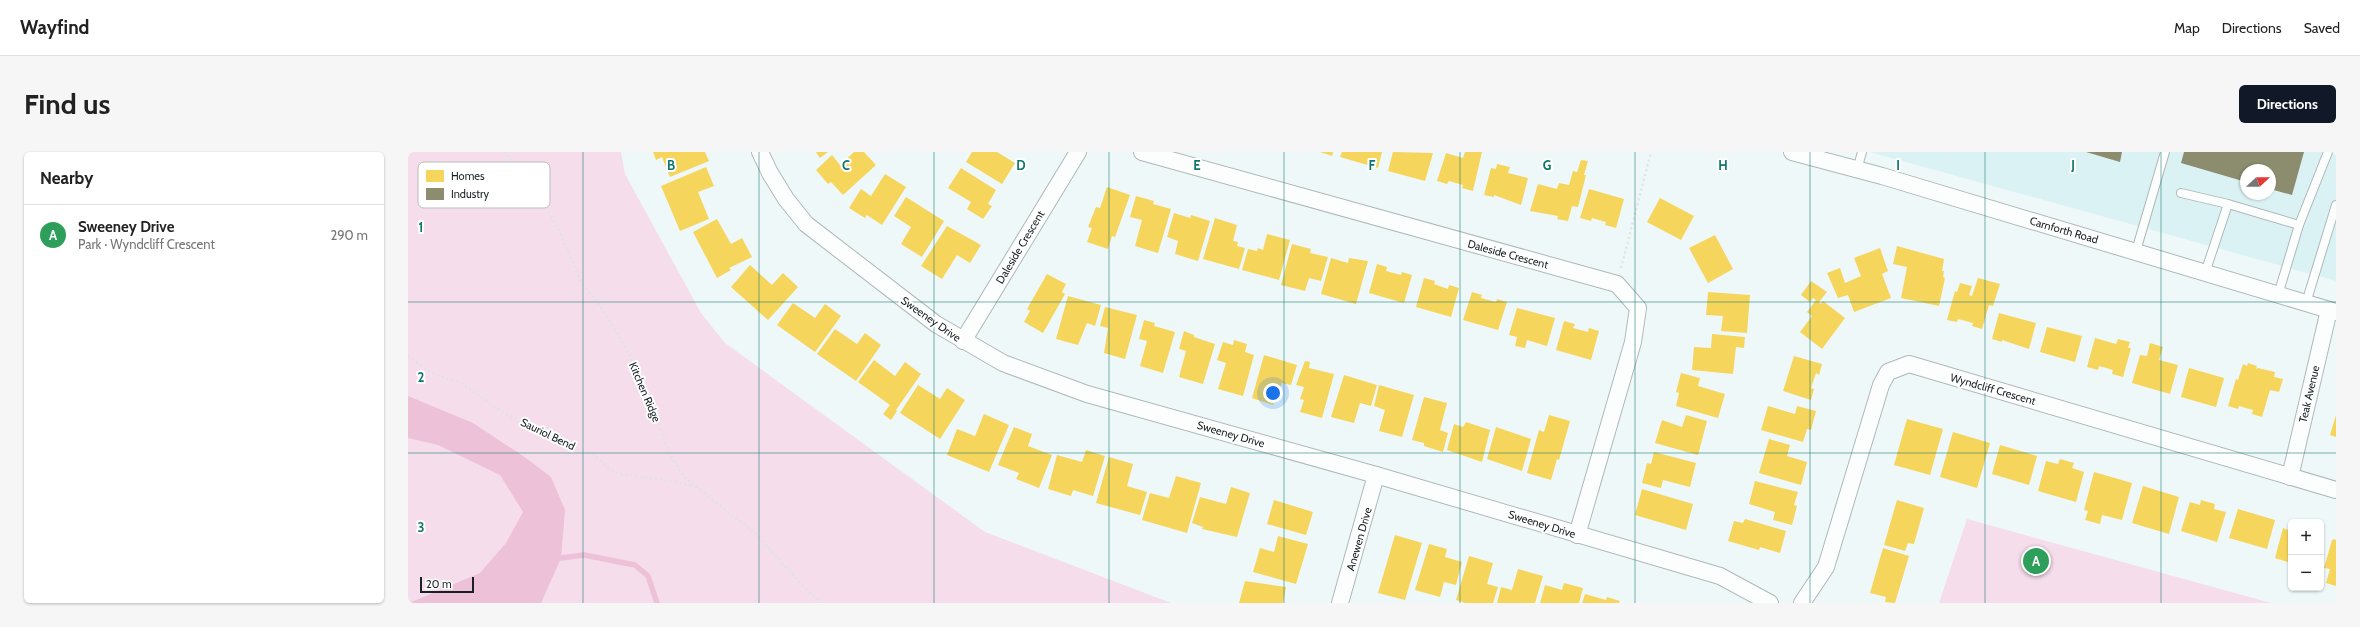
<!DOCTYPE html>
<html lang="en">
<head>
<meta charset="utf-8">
<style>
	:root { --surface:#fff; --page:#f6f6f6; --text:#222; --muted:#767676; --line:#e0e0e0; --accent:#111827 }
	body { margin:0; font-family:Cabin,sans-serif; background:var(--page); color:var(--text) }
	.controls { position:absolute; right:12px; bottom:12px; display:grid; overflow:hidden; border-radius:6px; box-shadow:0 1px 3px #0004 }
	.controls button { width:36px; height:36px; display:grid; place-items:center; padding:0; border:0; border-bottom:1px solid var(--line); background:var(--surface); color:var(--text); font:20px sans-serif }
	.compass { position:absolute; left:1832px; top:12px; width:36px; height:36px; border-radius:50%; background:var(--surface); box-shadow:0 1px 3px #0004; rotate:69deg }
	.scale { position:absolute; left:12px; bottom:10px; width:54px; box-sizing:border-box; padding-left:4px; border:2px solid #192223; border-top:0; font-size:11px; line-height:14px; white-space:nowrap; color:#192223; -webkit-text-stroke:3px #fff; paint-order:stroke }
	.you { position:absolute; left:865px; top:241px; width:14px; height:14px; margin:-10px; border:3px solid #fff; border-radius:50%; background:#1a73e8; box-shadow:0 0 0 6px #1a73e833 }
	.badge { display:grid; place-items:center; width:26px; height:26px; border-radius:50%; background:var(--accent); color:#fff; font-size:13px; font-weight:700 }
	.pin { position:absolute; translate:-50% -50%; border:2px solid #fff; box-shadow:0 1px 4px #0006 }
	.list { margin:0; padding:0; list-style:none }
	h2 { display:flex; justify-content:space-between; align-items:center; height:52px; margin:0; padding:0 16px; font-size:17px }
	h2 small { font-size:13px; font-weight:400; color:var(--muted) }
	.list li { display:grid; grid-template-columns:26px 1fr auto; gap:12px; align-items:center; box-sizing:border-box; height:60px; padding:0 16px; border-top:1px solid var(--line) }
	.list b { display:block; font-size:15px; white-space:nowrap }
	.list p { margin:0; font-size:13px; white-space:nowrap; color:var(--muted) }
	.list em { font-size:13px; font-style:normal; color:var(--muted) }
	.map { position:relative; flex:none; width:1928px; height:451px; overflow:hidden; border-radius:6px }
	header { display:flex; align-items:center; gap:24px; box-sizing:border-box; height:56px; padding:0 20px; background:var(--surface); border-bottom:1px solid var(--line) }
	header strong { font-size:19px }
	nav { display:flex; gap:22px; margin-inline-start:auto; font-size:14px }
	.intro { display:flex; align-items:center; justify-content:space-between; box-sizing:border-box; height:96px; padding:0 24px }
	h1 { margin:0; font-size:28px }
	.button { padding:10px 18px; border-radius:6px; background:var(--accent); color:#fff; font-size:14px; font-weight:700 }
	main { display:flex; gap:24px; padding:0 24px }
	aside { flex:1; background:var(--surface); border-radius:6px; box-shadow:0 1px 3px #0004 }
	.map>svg:first-child { display:block }
	.built { fill:#dbf2f4; fill-rule:evenodd }
	.green { fill:#f5ddeb }
	.water { fill:#edc1d8 }
	.homes { fill:#f6d55c }
	.industry { fill:#8c8c6e }
	.lines { fill:none; stroke-linecap:round; stroke-linejoin:round }
	.stream { stroke:#edc1d8; stroke-width:5.5 }
	.service-casing { stroke:#afb8b9; stroke-width:10 }
	.minor-casing { stroke:#afb8b9; stroke-width:18 }
	.path { stroke:#e0e3e4; stroke-width:2.5; stroke-dasharray:2 3; stroke-linecap:butt }
	.service { stroke:#fcfefe; stroke-width:8 }
	.minor { stroke:#fcfefe; stroke-width:16 }
	.grid { fill:none; stroke:#0f766e; stroke-width:1; stroke-opacity:0.55 }
	.labels { text-anchor:middle; stroke-width:4; stroke-linejoin:round; paint-order:stroke }
	.street-label { font-size:11px; fill:#192223; stroke:#fff }
	.key { fill:#fff; stroke:#babdbd; stroke-width:1 }
	.key-label { font-size:11px; fill:#192223 }
	.grid-label { font-size:13px; text-anchor:middle; font-weight:bold; fill:#0f766e; stroke:#fff; stroke-width:4; stroke-linejoin:round; paint-order:stroke }
</style>
</head>
<body>
<header>
<strong>Wayfind</strong>
<nav><a>Map</a><a>Directions</a><a>Saved</a></nav>
</header>
<div class="intro"><h1>Find us</h1><a class="button">Directions</a></div>
<main>
<aside>
<h2>Nearby<small></small></h2>
<ul class="list">
<li><span class="badge" style="background:#2e9e5b">A</span><div><b>Sweeney Drive</b><p>Park · Wyndcliff Crescent</p></div><em>290 m</em></li>
</ul>
</aside>
<div class="map">
<svg width="1928" height="451" viewBox="0 0 1928 451">
	<rect width="100%" height="100%" fill="#eef8f9"/>
	<path class="built" d="M1462,0h466v129zM1838,18h24v24h-24z"/>
	<g class="green">
		<path d="M0,0h213l4,22 76,139 24,30 260,189 186,71h-763z"/>
		<path d="M1559,367l304,84h-332z"/>
	</g>
	<path class="water" d="M0,244l65,27 53,35 25,19 14,33 -4,48 -20,45h-132l71,-30 26,-30 17,-31 -23,-37 -62,-30 -30,-7z"/>
	<g class="homes">
		<path d="M245,0h52l4,9 -39,16 -8,-20 -6,3z"/>
		<path d="M408,0h12l-8,6z"/>
		<path d="M446,0h10l12,13 -33,30 -12,-13 -3,2 -12,-14 16,-15 8,10z"/>
		<path d="M564,0h25l18,11 -13,21 -36,-22z"/>
		<path d="M912,0h13l-1,4z"/>
		<path d="M934,0h40l-4,16 -38,-11z"/>
		<path d="M985,0l40,1 -8,28 -37,-10z"/>
		<path d="M1057,0h17l-9,39 -11,-3 1,-3 -14,-4 -2,3 -10,-3 9,-28 17,5z"/>
		<path d="M1173,8l7,1 -4,14h2l-8,32 -6,-1 -4,15 -11,-2 1,-3 -28,-5 8,-27 19,5 2,-6 10,2 4,-14 4,1z"/>
		<path d="M1089,12l13,3 -2,6 20,5 -7,27 -27,-10v2l-10,-2 7,-27 5,1z"/>
		<path d="M298,15l8,19 -16,6 11,27 -29,12 -19,-45z"/>
		<path d="M553,16l35,22 -8,14 4,2 -9,13 -16,-10 4,-7 -23,-14z"/>
		<path d="M477,22l21,13 -24,38 -15,-10 -2,3 -16,-10 12,-19 10,7z"/>
		<path d="M699,35l23,8 -15,42 -3,-1 -4,13 -21,-7 5,-14 -4,-1 8,-20 4,1z"/>
		<path d="M1181,37l35,10 -8,29 -11,-3 1,-3 -14,-4 -1,3 -11,-3z"/>
		<path d="M728,44l18,5 -1,3 18,5 -13,44 -23,-7 7,-26 -12,-3z"/>
		<path d="M498,45l38,24 -22,36 -21,-13 10,-17 -17,-11z"/>
		<path d="M1252,46l34,18 -13,24 -34,-18z"/>
		<path d="M766,61l16,5 1,-3 19,6 -12,40 -23,-7 3,-13 -11,-4z"/>
		<path d="M807,66l22,7 -4,16 5,1 -1,4 8,2 -6,21 -36,-10z"/>
		<path d="M309,67l14,25 11,-6 10,19 -23,11 2,2 -14,8 -24,-46z"/>
		<path d="M539,74l34,19 -11,18 -13,-8 -15,24 -21,-13z"/>
		<path d="M859,82l23,6 -11,40 -37,-10 6,-21 9,2 1,-3 5,2z"/>
		<path d="M1307,83l18,34 -25,14 -19,-35z"/>
		<path d="M884,92l19,5 -1,4 18,4 -7,24 -12,-3 -4,13 -24,-6z"/>
		<path d="M1489,94l47,13 -2,12h2l-1,6 2,1 -6,28 -38,-8 6,-31 -14,-3z"/>
		<path d="M1472,96l8,23 -6,3 9,24 -37,14 -6,-17 -10,3 -11,-25 13,-5 5,15 16,-7 -7,-18z"/>
		<path d="M923,106l17,5 1,-5 19,3 -12,43 -35,-10z"/>
		<path d="M969,112l10,3 -1,4 15,4 1,-3 10,3 -8,28 -35,-10z"/>
		<path d="M342,113l22,20 11,-12 15,14 -30,33 -37,-33z"/>
		<path d="M639,122l19,10 -4,8 3,2 -22,39 -19,-11 6,-11 -3,-2z"/>
		<path d="M1016,126l11,3 -1,3 14,5 1,-4 10,3 -8,29 -35,-10z"/>
		<path d="M1570,126l22,6 -7,22 -4,-1 -7,24 -10,-3 1,-3 -15,-4 -1,3 -10,-2 8,-29 2,1 3,-9 12,3 -3,9 3,1z"/>
		<path d="M1403,129l16,11 -8,10 2,2 2,-3 22,17 -23,31 -22,-17 12,-16 -5,-4 9,-12 -3,-2 -3,4 -9,-7z"/>
		<path d="M1064,140l10,3 -1,3 15,4 1,-3 10,3 -9,28 -35,-10z"/>
		<path d="M1300,140l42,3 -3,38 -26,-2 2,-15 -17,-1z"/>
		<path d="M660,144l33,9 -6,21 -8,-3 -9,22 -22,-6z"/>
		<path d="M385,151l22,15 10,-14 16,12 -26,36 -38,-27z"/>
		<path d="M697,155l32,8 -12,44 -21,-6 4,-25 -8,-2z"/>
		<path d="M1109,156l38,10 -8,28 -20,-6 -2,8 -10,-2 2,-9 -8,-2z"/>
		<path d="M1591,161l37,10 -7,26 -27,-9v2l-10,-3z"/>
		<path d="M736,168l11,3 -1,3 21,6 -12,41 -23,-7 7,-25 -8,-2z"/>
		<path d="M1156,169l11,3 -2,4 15,4 1,-4 10,3 -8,29 -35,-10z"/>
		<path d="M1639,175l35,9 -7,26 -35,-10z"/>
		<path d="M427,177l22,15 8,-11 16,12 -25,36 -39,-27z"/>
		<path d="M776,179l10,4v2l21,7 -12,40 -24,-7 7,-26 -7,-2z"/>
		<path d="M1304,182l33,3 -1,11 -8,-1 -3,27 -41,-4 2,-23 17,1z"/>
		<path d="M1687,186l21,6 2,-5 12,3 -2,6h3l-8,29 -11,-3 1,-4 -14,-4 -1,4 -11,-3z"/>
		<path d="M826,188l13,4 -2,8 9,3 -11,41 -25,-7 8,-26 -9,-3 6,-18 10,3z"/>
		<path d="M1742,191l13,4 -4,13 19,5 -8,29 -38,-11 8,-28 7,1z"/>
		<path d="M856,203l33,10 -6,20 -9,-2 -9,22 -21,-7z"/>
		<path d="M1386,204l28,8 -3,11 -3,-2 -5,15 3,1 -3,11 -28,-9z"/>
		<path d="M466,208l21,16 10,-14 16,12 -25,36 1,1 -6,9 -8,-6 7,-9 -32,-23z"/>
		<path d="M897,209l5,1 -1,6 25,6 -12,44 -22,-6 4,-12 -4,-1 4,-12 -8,-2z"/>
		<path d="M1840,211l9,3 -1,3 2,-1 17,4 -1,5 9,2 -4,13 -9,-2 -8,27 -10,-3 1,-4 -14,-4 -1,3 -10,-3 8,-27 2,1 5,-16 4,2z"/>
		<path d="M1781,216l35,10 -8,29 -35,-10z"/>
		<path d="M1273,221l19,5 -2,8 27,8 -7,24 -42,-12 3,-13 -3,-1z"/>
		<path d="M936,223l33,10 -6,21 -11,-3 -6,20 -23,-6z"/>
		<path d="M510,233l22,14 7,-11 18,12 -25,39 -40,-26z"/>
		<path d="M971,233l35,10 -12,42 -23,-6 6,-21 -11,-4z"/>
		<path d="M1016,245l23,6 -7,27 8,3 -5,19 -19,-6v-3l-12,-3z"/>
		<path d="M1360,254l27,8 2,-8 19,5 -5,19 -4,-1 -4,13 -42,-12z"/>
		<path d="M576,262l25,11 -20,47 -42,-17 10,-26 18,7z"/>
		<path d="M1141,263l21,6 -11,39 -2,-1 -6,21 -24,-7 12,-43 5,2z"/>
		<path d="M1278,263l21,6 -9,34 -43,-12 7,-23 20,7z"/>
		<path d="M1928,263v22l-6,-2z"/>
		<path d="M1499,267l36,10 -13,46 -36,-10z"/>
		<path d="M1058,270l24,8 -8,32 -35,-12 7,-26 9,3z"/>
		<path d="M606,275l18,7 -4,12 24,9 -13,33 -23,-9 3,-6 -21,-8z"/>
		<path d="M1088,275l35,12 -9,32 -35,-12z"/>
		<path d="M1545,280l37,11 -13,45 -37,-11z"/>
		<path d="M1361,287l21,6 -3,11 20,6 -6,23 -42,-12z"/>
		<path d="M1592,293l37,11 -8,29 -37,-11z"/>
		<path d="M678,298l19,6 -12,40 -20,-6 -2,6 -23,-7 9,-34 25,7z"/>
		<path d="M1246,300l42,11 -6,24 -27,-7 -2,8 -19,-5 5,-20 4,1z"/>
		<path d="M701,305l24,7 -6,22 20,6 -7,23 -44,-12z"/>
		<path d="M1652,307l14,4 -2,5 12,4 -8,30 -38,-11 8,-30 12,3z"/>
		<path d="M1686,320l38,11 -10,37 -20,-5 -2,9 -15,-4 3,-9 -4,-1z"/>
		<path d="M768,324l25,7 -14,50 -45,-13 8,-27 19,5z"/>
		<path d="M1347,329l43,11 -4,13 3,1 -5,19 -19,-5 2,-8 -26,-8z"/>
		<path d="M1735,334l36,11 -10,37 -37,-11z"/>
		<path d="M823,335l19,6 -13,44 -35,-8 1,-2 -11,-4 8,-26 26,7z"/>
		<path d="M1234,337l51,15 -7,26 -51,-15z"/>
		<path d="M866,348l39,12 -7,23 -39,-11z"/>
		<path d="M1489,348l27,8 -10,36 -6,-1 -3,8 -21,-6z"/>
		<path d="M1793,348l14,4 -1,5 12,3 -9,30 -36,-11 9,-29 10,3z"/>
		<path d="M1830,357l37,11 -8,29 -38,-11z"/>
		<path d="M1337,367l41,12 -6,22 -20,-6 -1,3 -31,-9 6,-20 9,2z"/>
		<path d="M1875,376l8,3v32l-16,-5z"/>
		<path d="M987,383l27,8 -17,57 -27,-7z"/>
		<path d="M870,384l30,8 -12,40 -43,-12 7,-24 14,4z"/>
		<path d="M1926,387l2,1v46l-10,-3 4,-14 -6,-1 8,-28z"/>
		<path d="M1021,392l18,5 -2,8 17,5 -6,23 -12,-3 -4,15 -25,-7z"/>
		<path d="M1475,396l26,8 -14,47 -10,-1 1,-5 -16,-4z"/>
		<path d="M1061,404l24,7 -6,21 11,3 -5,16h-28l-9,-3z"/>
		<path d="M1110,417l25,7 -8,27h-38l4,-16 11,3z"/>
		<path d="M837,429l41,6 -3,16h-44z"/>
		<path d="M1156,431l19,5 -4,15h-39l5,-18 17,5z"/>
		<path d="M1177,442l21,6 1,-3 13,4 -1,2h-37z"/>
	</g>
	<g class="industry">
		<path d="M1678,0h36l-2,10z"/>
		<path d="M1776,0h120l-12,43 -22,-6v-19h-24v12l-65,-19z"/>
	</g>
	<g class="lines">
		<path class="stream" d="M146,404l7,2 23,-3 51,10 13,11 9,27"/>
		<g class="service-casing">
			<g id="service">
				<path d="M1449,18l5,-18"/>
				<path d="M1773,41l47,11"/>
				<path d="M1728,99l29,-99"/>
				<path d="M1797,121l23,-69 71,21"/>
				<path d="M1870,143l21,-70 29,-73"/>
				<path d="M1898,151l30,-98"/>
			</g>
		</g>
		<g class="minor-casing">
			<g id="minor">
				<path d="M352,0l10,21 16,26 20,25 130,100 67,39 84,31 289,81 344,101 50,27"/>
				<path d="M734,0l475,132 21,24 -5,34 -56,193"/>
				<path d="M1384,0l90,24 454,136"/>
				<path d="M555,189l115,-189"/>
				<path d="M1882,325l39,-167"/>
				<path d="M932,451l36,-128"/>
				<path d="M1394,451l24,-36 55,-182 7,-13 21,-8 427,126"/>
			</g>
		</g>
		<g class="path">
			<path d="M96,0l29,31 25,45 23,54 25,32 22,38 20,45 21,55 14,24 73,58 43,48 22,21"/>
			<path d="M1213,116l30,-116"/>
			<path d="M0,204l22,16 33,12 42,30 39,16 19,13 33,14 14,12 10,5 52,7 23,6"/>
		</g>
		<use href="#service" class="service"/>
		<use href="#minor" class="minor"/>
	</g>
	<path class="grid" d="M175,0v451M351,0v451M526,0v451M701,0v451M876,0v451M1052,0v451M1227,0v451M1402,0v451M1577,0v451M1753,0v451M0,150h1928M0,301h1928"/>
	<g class="labels">
		<g class="street-label">
			<text transform="translate(1656 78) rotate(16)" y="4">Carnforth Road</text>
			<text transform="translate(612 95) rotate(-59)" y="4">Daleside Crescent</text>
			<text transform="translate(1100 102) rotate(15)" y="4">Daleside Crescent</text>
			<text transform="translate(523 167) rotate(35)" y="4">Sweeney Drive</text>
			<text transform="translate(1585 237) rotate(16)" y="4">Wyndcliff Crescent</text>
			<text transform="translate(237 240) rotate(67)" y="4">Kitchen Ridge</text>
			<text transform="translate(1901 242) rotate(-77)" y="4">Teak Avenue</text>
			<text transform="translate(140 282) rotate(26)" y="4">Sauriol Bend</text>
			<text transform="translate(823 282) rotate(16)" y="4">Sweeney Drive</text>
			<text transform="translate(1134 372) rotate(17)" y="4">Sweeney Drive</text>
			<text transform="translate(951 387) rotate(-74)" y="4">Anewen Drive</text>
		</g>
	</g>
	<rect x="10" y="10" width="132" height="46" rx="6" class="key"/>
	<rect x="18" y="18" width="18" height="12" fill="#f6d55c"/>
	<rect x="18" y="36" width="18" height="12" fill="#8c8c6e"/>
	<g class="key-label">
		<text x="43" y="28">Homes</text>
		<text x="43" y="46">Industry</text>
	</g>
	<g class="grid-label">
		<text x="263" y="18">B</text>
		<text x="438" y="18">C</text>
		<text x="613" y="18">D</text>
		<text x="789" y="18">E</text>
		<text x="964" y="18">F</text>
		<text x="1139" y="18">G</text>
		<text x="1315" y="18">H</text>
		<text x="1490" y="18">I</text>
		<text x="1665" y="18">J</text>
		<text x="13" y="80">1</text>
		<text x="13" y="230">2</text>
		<text x="13" y="380">3</text>
	</g>
</svg>
<div class="controls">
<button>+</button>
<button>−</button>
</div>
<svg class="compass" viewBox="-18 -18 36 36"><path d="M0-13l5 13h-10z" fill="#e53935"/><path d="M0 13l5-13h-10z" fill="#767676"/></svg>
<div class="scale">20 m</div>
<div class="you"></div>
<div class="pin badge" style="left:1628px;top:409px;background:#2e9e5b">A</div>
</div>
</main>
</body>
</html>
